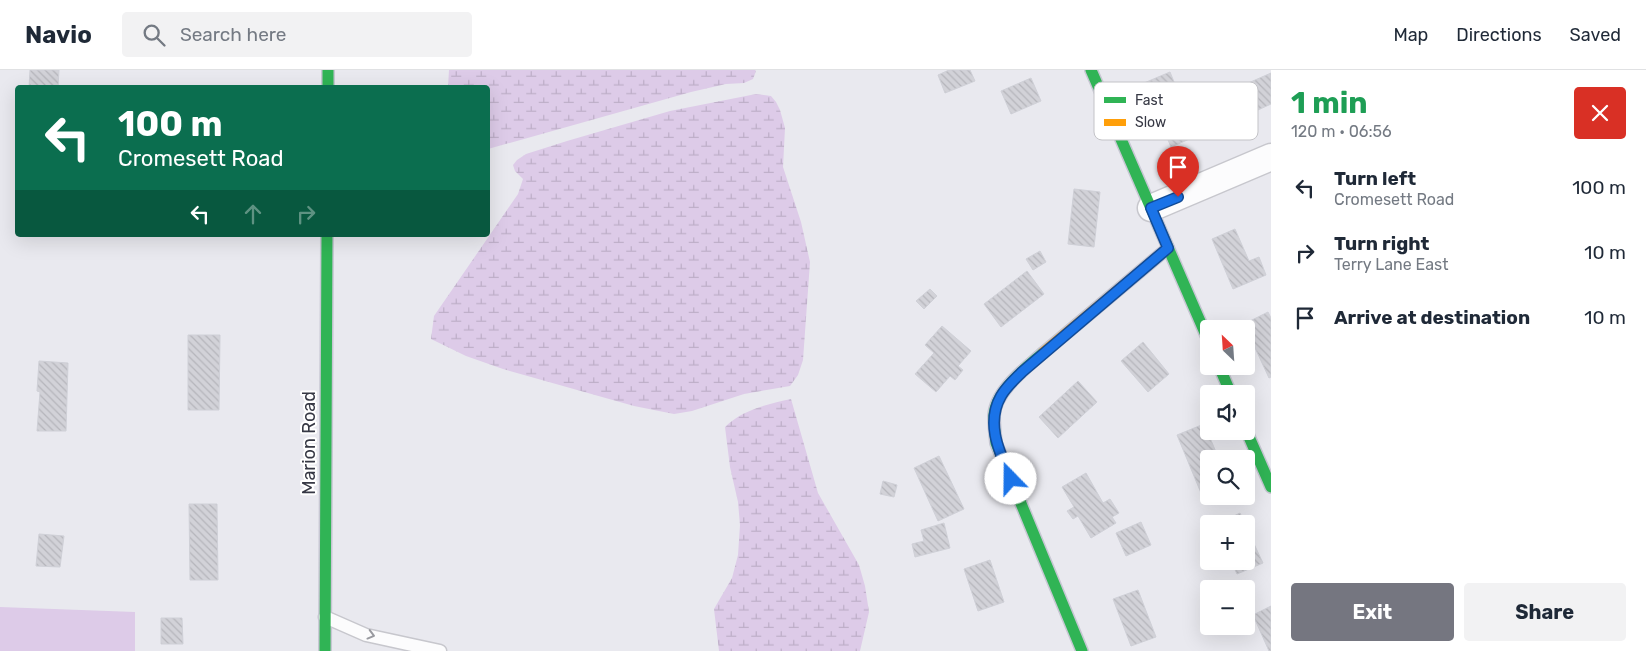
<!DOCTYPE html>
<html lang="en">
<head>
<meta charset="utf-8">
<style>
  body { margin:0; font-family:Rubik,sans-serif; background:#f2f2f3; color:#1f2937; height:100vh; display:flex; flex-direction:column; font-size:19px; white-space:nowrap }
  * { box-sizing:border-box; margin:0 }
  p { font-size:16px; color:#747a83 }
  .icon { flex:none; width:28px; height:28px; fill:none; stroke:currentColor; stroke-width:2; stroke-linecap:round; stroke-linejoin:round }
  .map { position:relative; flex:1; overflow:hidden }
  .panel { display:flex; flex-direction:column; background:#fff; width:375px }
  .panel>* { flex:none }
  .banner { position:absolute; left:15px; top:15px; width:475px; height:152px; border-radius:5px; box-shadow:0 5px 20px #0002; background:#0b6e4f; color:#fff; overflow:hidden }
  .needle { width:32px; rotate:335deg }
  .fabs { position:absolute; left:1200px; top:250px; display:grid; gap:10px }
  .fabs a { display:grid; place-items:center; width:55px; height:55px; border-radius:5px; background:#fff; box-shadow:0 5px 20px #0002; font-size:25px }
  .pin { position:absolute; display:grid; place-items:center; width:42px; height:42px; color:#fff; margin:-51px -21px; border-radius:50% 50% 50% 0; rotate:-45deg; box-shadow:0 0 5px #0007 }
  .pin .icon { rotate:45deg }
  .me { position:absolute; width:55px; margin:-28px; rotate:338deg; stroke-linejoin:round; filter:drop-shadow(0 0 4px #0008) }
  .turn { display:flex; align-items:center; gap:18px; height:105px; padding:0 20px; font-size:22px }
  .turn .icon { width:65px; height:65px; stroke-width:2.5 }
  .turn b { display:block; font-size:35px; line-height:42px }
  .lanes { display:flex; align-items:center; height:48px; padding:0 20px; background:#0003; justify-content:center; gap:25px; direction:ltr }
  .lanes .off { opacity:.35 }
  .round { display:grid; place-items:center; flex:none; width:52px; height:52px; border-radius:5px; background:#f2f2f3 }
  .head { display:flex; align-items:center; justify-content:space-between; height:85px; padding:0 20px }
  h1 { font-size:30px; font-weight:700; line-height:38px; color:#1e9e55 }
  .cta { display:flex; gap:10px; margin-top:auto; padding:10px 20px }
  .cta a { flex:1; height:58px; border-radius:5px; background:#757680; color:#fff; font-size:20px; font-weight:700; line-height:58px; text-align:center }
  .cta a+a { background:#f2f2f3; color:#1f2937 }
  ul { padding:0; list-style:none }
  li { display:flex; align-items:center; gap:15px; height:65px; padding:0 20px }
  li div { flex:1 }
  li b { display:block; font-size:19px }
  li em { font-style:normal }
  header { display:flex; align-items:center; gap:30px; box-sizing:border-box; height:70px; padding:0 25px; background:#fff; border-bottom:1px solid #e0e1e3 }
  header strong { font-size:24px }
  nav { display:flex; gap:28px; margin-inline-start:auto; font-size:18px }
  .search { width:350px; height:45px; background:#f2f2f3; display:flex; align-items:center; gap:12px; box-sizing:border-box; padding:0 18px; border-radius:5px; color:#747a83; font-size:19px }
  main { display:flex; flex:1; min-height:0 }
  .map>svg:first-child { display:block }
</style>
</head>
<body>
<header>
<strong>Navio</strong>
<div class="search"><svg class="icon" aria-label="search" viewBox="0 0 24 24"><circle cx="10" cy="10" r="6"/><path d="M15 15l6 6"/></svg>Search here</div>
<nav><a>Map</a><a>Directions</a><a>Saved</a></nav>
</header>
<main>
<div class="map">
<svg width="1271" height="581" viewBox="0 0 1271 581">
  <defs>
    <pattern id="wetland-marsh" width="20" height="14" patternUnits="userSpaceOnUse" patternTransform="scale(1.25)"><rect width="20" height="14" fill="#ddcbe8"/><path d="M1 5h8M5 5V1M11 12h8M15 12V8" fill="none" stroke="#beafc8"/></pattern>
    <pattern id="building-back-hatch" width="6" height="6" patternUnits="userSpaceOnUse" patternTransform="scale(1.25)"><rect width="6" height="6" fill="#d2d2d8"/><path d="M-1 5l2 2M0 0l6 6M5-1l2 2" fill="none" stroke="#b5b5bb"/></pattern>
  </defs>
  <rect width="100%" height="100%" fill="#e9e9ef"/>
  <!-- wetland -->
  <path fill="url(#wetland-marsh)" d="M449,0H755L756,1L753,9L744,13L726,14L691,22L488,79V18L448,17Z
    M756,24L771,26L776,32L780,40L785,58L783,97L801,152L810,192L803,290L798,305L790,316L744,324L692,341L674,344L634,336L503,299L466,286L431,269L434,246L518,124L523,109L515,101L513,95L517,90L526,84L567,71L670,41Z
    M791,329L818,423L859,495L865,516L869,542L860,581H719L714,539L732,508L738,485L740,455L738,432L730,397L725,357C742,340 768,334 791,329Z"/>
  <!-- park -->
  <path fill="#ddcbe8" d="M0,537L135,542V581H0Z"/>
  <!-- building -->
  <path fill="url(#building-back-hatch)" stroke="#cfd0d7" d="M30,0H59L58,18H29Z
    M949,0H970L975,11L945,23L938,5Z
    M1170,2L1189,49L1201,44L1208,61L1171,77L1144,13Z
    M1271,3V34L1258,40L1246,14Z
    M1031,8L1041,31L1011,44L1001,21Z
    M1074,119L1100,122L1094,177L1068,174Z
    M1235,159L1249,191L1259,187L1266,205L1233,219L1212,169Z
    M1040,181L1046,192L1033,200L1026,189Z
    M1027,201L1044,224L1001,257L984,234Z
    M930,219L937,226L924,239L916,231Z
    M1268,242L1271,248V307L1269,308L1244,254Z
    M942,256L971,281L958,296L963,300L955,310L950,306L936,322L915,304L934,283L925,275Z
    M188,265H220L219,340H188Z
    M1143,272L1169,304L1148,322L1121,291Z
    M39,291L68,293L66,361H37L40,322L37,321Z
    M1078,311L1097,332L1058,368L1039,347Z
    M1204,354L1219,389H1209V420L1201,423L1177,365Z
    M939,386L964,439L938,451L914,398Z
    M1086,403L1103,433L1110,429L1119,443L1112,447L1116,453L1091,468L1078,446L1073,449L1067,441L1074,437L1062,417Z
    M883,411L897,415L894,427L880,424Z
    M189,434H217L218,510H190Z
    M1240,443L1245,454H1217Z
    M1141,452L1151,475L1126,486L1116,463Z
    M944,453L950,478L915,487L912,474L924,471L921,460Z
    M1246,457L1263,493L1237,504L1231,491H1246Z
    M39,464L64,466L60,497L36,496Z
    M990,490L1004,532L978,541L964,499Z
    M1138,520L1156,567L1131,576L1113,529Z
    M1271,536V581H1269L1253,545Z
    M161,548H182L183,574H161Z"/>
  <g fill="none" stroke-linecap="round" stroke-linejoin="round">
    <defs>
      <path id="lane" d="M325,547L366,565L440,581"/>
      <path id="street" d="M1151,138L1271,87"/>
      <path id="fast" d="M328,0V18
        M1091,0L1209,272
        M1043,283C1026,298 995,321 994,346C994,355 995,364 996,373L1082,581
        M1219,296L1231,324
        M1246,360L1271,417
        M325,581L327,165"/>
      <path id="slow" d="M1043,283L1168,178"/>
    </defs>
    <!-- lane casing -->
    <use href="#lane" stroke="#c7c7cd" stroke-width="15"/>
    <!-- street casing -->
    <use href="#street" stroke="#c7c7cd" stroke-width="29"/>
    <!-- fast casing -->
    <use href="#fast" stroke="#c7c7d3" stroke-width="14"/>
    <!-- slow casing -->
    <use href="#slow" stroke="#c7c7d3" stroke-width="14"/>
    <!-- lane -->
    <use href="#lane" stroke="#fcfcfd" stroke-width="12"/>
    <!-- street -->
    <use href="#street" stroke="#fcfcfd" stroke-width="26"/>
    <!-- fast -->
    <use href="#fast" stroke="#30b455" stroke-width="11"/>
    <!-- slow -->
    <use href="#slow" stroke="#ff9f0a" stroke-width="11"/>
  </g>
  <!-- one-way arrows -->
  <defs><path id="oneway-chevron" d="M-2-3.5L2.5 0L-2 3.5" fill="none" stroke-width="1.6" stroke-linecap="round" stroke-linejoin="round" transform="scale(1.25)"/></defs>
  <use stroke="#999aa0" href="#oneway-chevron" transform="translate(371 565) rotate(15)"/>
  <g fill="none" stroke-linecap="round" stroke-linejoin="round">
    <defs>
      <path id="route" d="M1011,409C1000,383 985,354 1001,326C1006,317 1015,309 1022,302L1168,178L1151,138L1178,127"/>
    </defs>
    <!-- route casing -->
    <use href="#route" stroke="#114b97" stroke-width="12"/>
    <!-- route -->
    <use href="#route" stroke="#1a73e8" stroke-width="9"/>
  </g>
  <g text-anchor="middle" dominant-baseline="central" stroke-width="4" stroke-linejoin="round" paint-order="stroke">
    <!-- street labels -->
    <g font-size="18" fill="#363844" stroke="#fff">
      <text transform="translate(309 373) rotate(-90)">Marion Road</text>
    </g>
  </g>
  <!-- legend -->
  <rect x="1094" y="12" width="164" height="58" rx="8" fill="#fff" stroke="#c3c3c7" stroke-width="1"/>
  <rect x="1104" y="27" width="22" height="6" fill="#30b455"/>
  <rect x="1104" y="49" width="22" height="7" fill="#ff9f0a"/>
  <g font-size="14" fill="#363844">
    <text x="1135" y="35">Fast</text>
    <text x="1135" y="57">Slow</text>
  </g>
</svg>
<div class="fabs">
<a><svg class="needle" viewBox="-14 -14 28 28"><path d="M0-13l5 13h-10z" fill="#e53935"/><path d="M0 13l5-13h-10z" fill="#747a83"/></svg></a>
<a><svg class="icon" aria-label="sound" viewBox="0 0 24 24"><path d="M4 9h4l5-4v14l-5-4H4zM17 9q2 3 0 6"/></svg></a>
<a><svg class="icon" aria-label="search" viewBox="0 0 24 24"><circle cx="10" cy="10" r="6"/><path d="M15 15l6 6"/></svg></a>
<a>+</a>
<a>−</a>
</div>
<div class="pin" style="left:1178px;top:127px;background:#d93025"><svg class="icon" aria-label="arrive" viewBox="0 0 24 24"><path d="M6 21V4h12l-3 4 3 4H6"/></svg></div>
<svg class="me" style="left:1011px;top:409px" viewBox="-20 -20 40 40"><circle r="19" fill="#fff"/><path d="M0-13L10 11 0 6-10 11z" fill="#1a73e8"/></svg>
<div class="banner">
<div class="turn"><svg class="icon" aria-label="left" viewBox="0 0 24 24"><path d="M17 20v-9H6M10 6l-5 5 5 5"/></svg><div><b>100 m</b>Cromesett Road</div></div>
<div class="lanes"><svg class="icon" aria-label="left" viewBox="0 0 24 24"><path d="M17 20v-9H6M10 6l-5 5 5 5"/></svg><svg class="icon off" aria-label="ahead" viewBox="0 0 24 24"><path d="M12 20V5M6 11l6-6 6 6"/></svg><svg class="icon off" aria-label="right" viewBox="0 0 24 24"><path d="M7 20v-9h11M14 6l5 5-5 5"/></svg></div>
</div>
</div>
<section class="panel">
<div class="head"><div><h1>1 min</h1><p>120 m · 06:56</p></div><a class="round" style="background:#d93025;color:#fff"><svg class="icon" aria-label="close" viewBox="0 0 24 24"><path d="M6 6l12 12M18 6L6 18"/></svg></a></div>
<ul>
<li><svg class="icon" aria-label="left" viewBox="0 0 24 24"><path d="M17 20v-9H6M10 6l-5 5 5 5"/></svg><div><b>Turn left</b><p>Cromesett Road</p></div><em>100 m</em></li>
<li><svg class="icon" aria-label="right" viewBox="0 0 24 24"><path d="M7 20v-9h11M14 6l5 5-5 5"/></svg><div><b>Turn right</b><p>Terry Lane East</p></div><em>10 m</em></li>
<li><svg class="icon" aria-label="arrive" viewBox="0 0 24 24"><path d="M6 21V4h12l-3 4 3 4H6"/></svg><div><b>Arrive at destination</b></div><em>10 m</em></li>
</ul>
<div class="cta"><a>Exit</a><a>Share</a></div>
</section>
</main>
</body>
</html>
